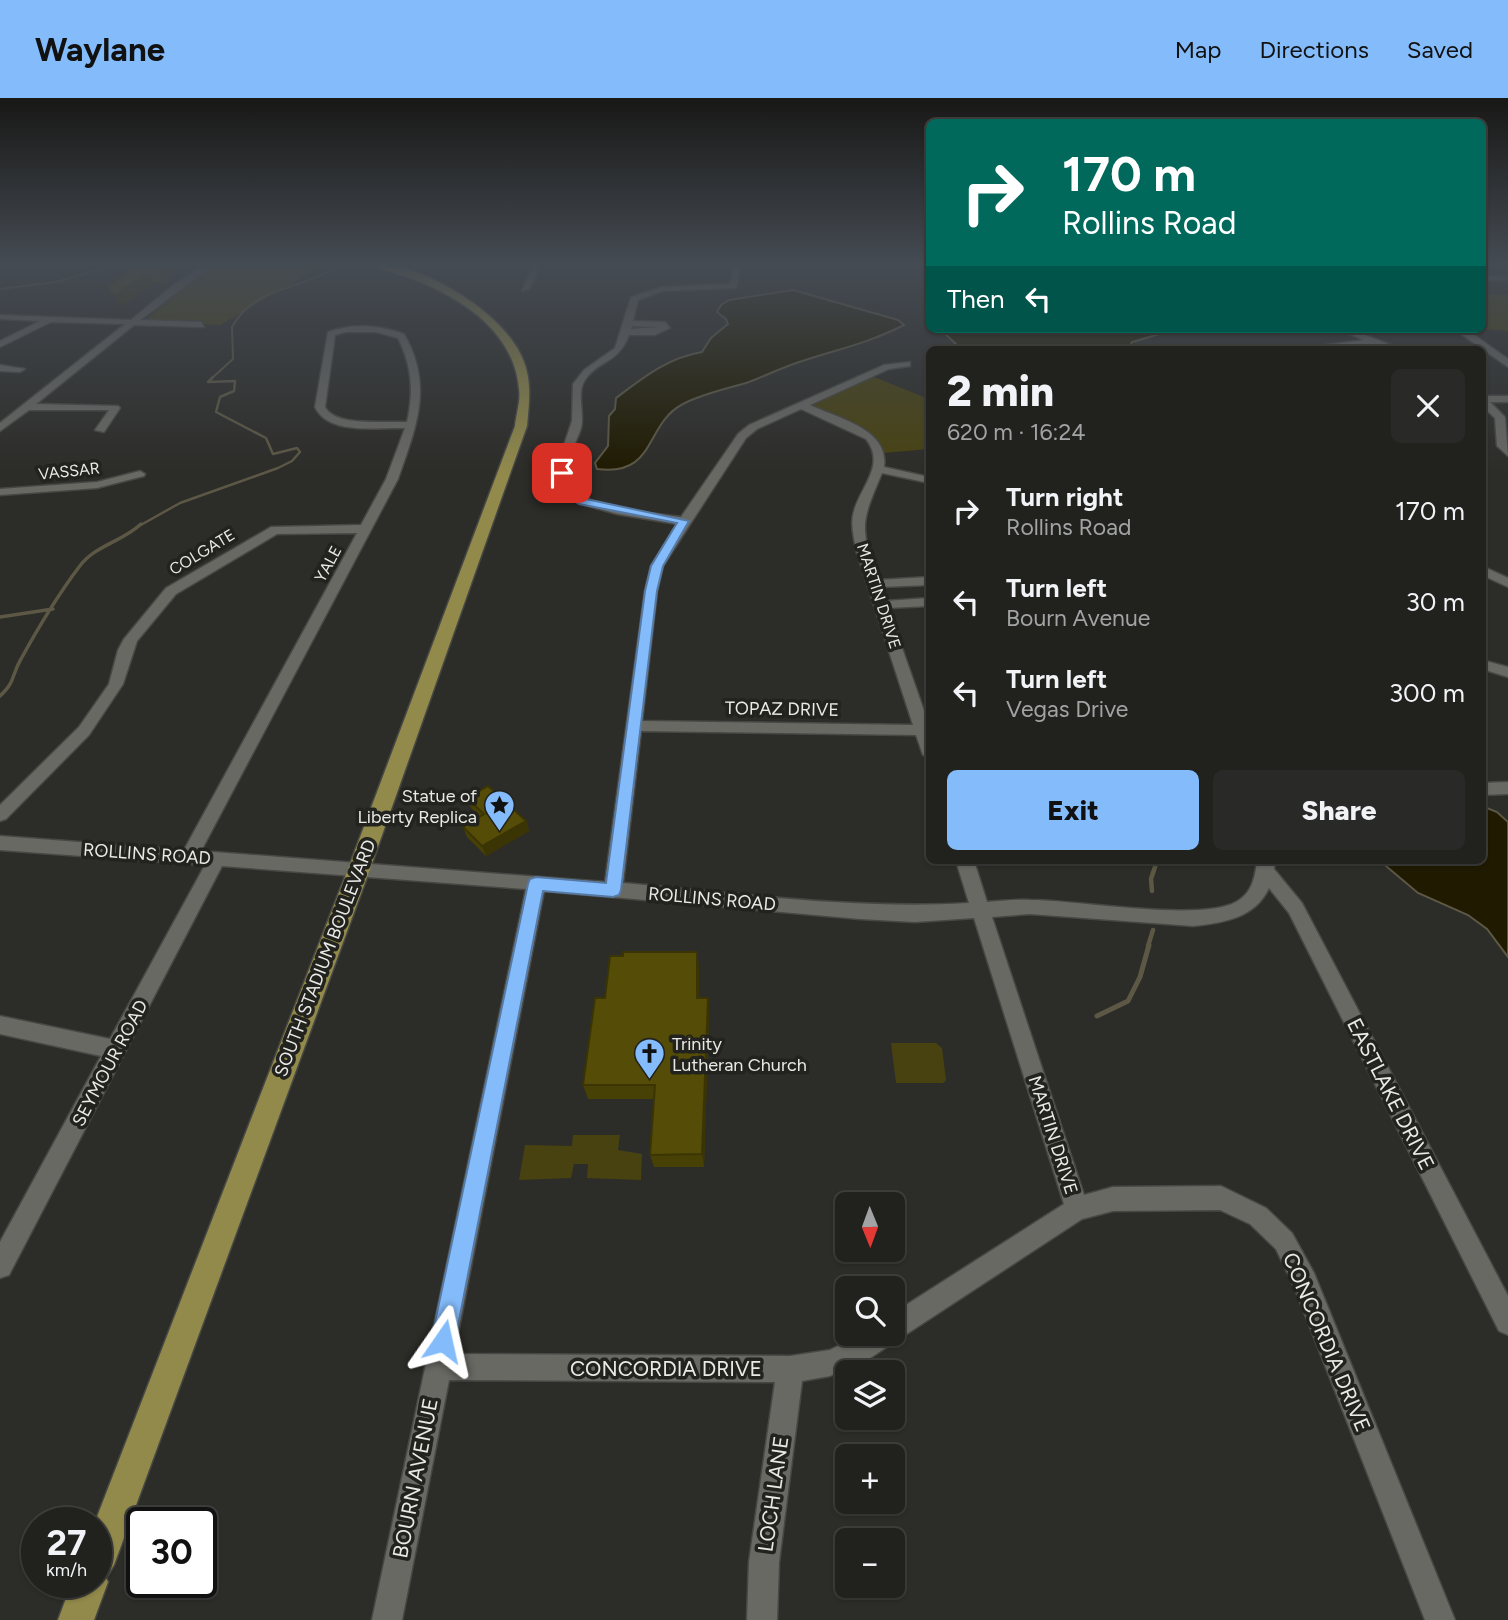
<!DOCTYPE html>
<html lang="en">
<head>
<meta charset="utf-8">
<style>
  body { margin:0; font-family:Figtree,sans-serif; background:#292927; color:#f1f3f6; height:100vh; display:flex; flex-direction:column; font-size:26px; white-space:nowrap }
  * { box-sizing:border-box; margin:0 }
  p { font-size:23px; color:#a2a3a4 }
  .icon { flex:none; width:38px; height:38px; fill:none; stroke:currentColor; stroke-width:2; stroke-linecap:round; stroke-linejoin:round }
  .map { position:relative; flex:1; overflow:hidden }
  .sheet { position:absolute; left:926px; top:248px; width:560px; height:518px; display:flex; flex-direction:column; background:#21211e; border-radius:10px; box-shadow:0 2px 5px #0004,0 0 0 2px #3e3e3c }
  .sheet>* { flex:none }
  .banner { position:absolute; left:926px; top:21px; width:560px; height:214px; border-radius:10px; box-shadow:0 2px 5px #0004,0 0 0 2px #3e3e3c; background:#00695c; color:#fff; overflow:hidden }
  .needle { width:46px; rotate:179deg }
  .controls { position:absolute; left:835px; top:1094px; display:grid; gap:14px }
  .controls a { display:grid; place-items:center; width:70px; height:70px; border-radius:10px; background:#21211e; box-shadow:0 2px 5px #0004,0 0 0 2px #3e3e3c; font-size:35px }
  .speed { position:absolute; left:21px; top:1409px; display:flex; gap:14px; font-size:35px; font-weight:700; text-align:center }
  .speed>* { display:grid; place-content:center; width:91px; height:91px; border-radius:50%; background:#21211e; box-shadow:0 2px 5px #0004,0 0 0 2px #3e3e3c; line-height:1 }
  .speed small { font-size:18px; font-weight:400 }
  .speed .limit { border:4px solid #111; border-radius:10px; background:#fff; color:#111 }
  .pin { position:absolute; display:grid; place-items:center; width:60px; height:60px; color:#fff; margin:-30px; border-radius:14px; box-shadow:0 4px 10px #0006 }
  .me { position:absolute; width:77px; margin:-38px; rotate:11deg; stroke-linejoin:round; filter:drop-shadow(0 0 5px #0008) }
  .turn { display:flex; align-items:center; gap:24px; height:147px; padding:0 21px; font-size:32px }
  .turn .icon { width:91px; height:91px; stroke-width:2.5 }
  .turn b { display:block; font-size:49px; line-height:60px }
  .then { display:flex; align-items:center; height:66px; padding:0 21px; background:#0003; gap:14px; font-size:26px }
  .round { display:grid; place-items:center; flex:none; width:74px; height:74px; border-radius:10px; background:#292927 }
  .summary { display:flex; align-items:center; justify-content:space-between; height:119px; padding:0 21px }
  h1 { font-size:42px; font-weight:800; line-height:52px }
  .action { display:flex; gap:14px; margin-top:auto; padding:14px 21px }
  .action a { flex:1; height:80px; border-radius:10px; background:#84bcfb; color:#111; font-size:28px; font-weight:800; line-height:80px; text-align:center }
  .action a+a { background:#292927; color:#f1f3f6 }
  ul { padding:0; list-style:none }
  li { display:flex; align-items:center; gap:21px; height:91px; padding:0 21px }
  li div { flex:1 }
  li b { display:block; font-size:26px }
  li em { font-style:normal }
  header { display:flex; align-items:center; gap:42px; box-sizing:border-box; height:98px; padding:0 35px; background:#84bcfb; color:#111 }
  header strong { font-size:33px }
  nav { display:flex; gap:38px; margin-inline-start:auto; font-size:24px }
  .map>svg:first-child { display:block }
</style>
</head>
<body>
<header>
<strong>Waylane</strong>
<nav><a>Map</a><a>Directions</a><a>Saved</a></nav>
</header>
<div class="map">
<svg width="1508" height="1522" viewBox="0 0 1508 1522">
  <rect width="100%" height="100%" fill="#2c2c28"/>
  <!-- green -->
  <path fill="#484210" d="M219,164H317L325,166L220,227L144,223L200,176Z
    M1482,196L1508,197V233L1482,231Z
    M869,277L929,301V351L883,355L879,346L802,307Z
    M891,945H936L942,950L946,982L943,985H896Z
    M573,1037H620L618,1052L642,1056L641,1082L587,1080L588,1066H574L571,1080L519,1082L525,1047L572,1048Z"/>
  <!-- water -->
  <path fill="#1f1a00" stroke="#5c5845" stroke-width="2" d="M793,192L898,222L904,227C865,247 829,253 788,268C775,273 762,279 749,284C727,291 704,295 683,306C644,326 657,379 597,371L595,365L608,348L609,318L615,311L616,300C644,279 667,260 702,254L711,240L728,226L726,221L717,214L721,207L729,202Z
    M940,231H1159L1163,235L1132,244L1130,248L1138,252H968L957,247Z
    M1482,708L1497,714L1508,724V859L1487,831L1468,817L1418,795L1380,763H1482Z"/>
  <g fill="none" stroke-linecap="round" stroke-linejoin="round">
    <!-- stream-far4 -->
    <path stroke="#5c5845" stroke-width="2" d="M0,191L56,184L126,164
      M211,281L233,261L232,229C257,184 305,194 336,167"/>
    <!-- stream-far3 -->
    <path stroke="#5c5845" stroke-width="2.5" d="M139,428L180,405L278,370L292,363L300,354L297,350L273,356L266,340L216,314L220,299L234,293L235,283L208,284L213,279"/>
    <!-- stream-far2 -->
    <path stroke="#5c5845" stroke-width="3.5" d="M0,519L53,511
      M0,598C16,583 11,578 21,561C38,530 58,497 79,469C95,447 122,444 141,426"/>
    <!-- stream-far1 -->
    <path stroke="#5c5845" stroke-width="4.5" d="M1152,793L1151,781L1157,763
      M1148,848L1153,832"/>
    <!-- stream -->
    <path stroke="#5c5845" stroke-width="5" d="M1097,918L1128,903L1140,879L1149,847"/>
    <defs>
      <path id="street" d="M209,164H218L140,222L201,224L204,229L134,227L36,306L118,308L120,310L104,334L95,332L109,312H29L0,333V325L125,226L51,224L0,249V243L40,223L0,221V217L131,222L175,186Z
        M534,164H542L529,191L522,193Z
        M734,164H742L736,190L663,193L638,202L633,223L665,224L670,230L655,237H629C618,266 598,262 585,282C576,295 585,315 581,330C576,346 564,364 568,382C573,410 658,416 681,419L738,336L749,327L884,267L910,264V268L889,271L810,307C837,320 890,331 884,369L929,379V385L882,375C860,427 860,428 878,482L929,479V487L881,489L885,503L929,500V508L888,510L929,627V658L923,657L916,637L641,633L623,785C738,795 854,812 969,805L956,763H974L987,804C1002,803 1016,801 1031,802C1077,802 1199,824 1236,804C1252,795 1255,780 1257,763H1275L1274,771L1302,805L1508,1198V1237L1499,1233L1289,815L1269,790C1255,820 1223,825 1193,828L1030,816L992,819L1084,1097L1113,1089L1221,1088L1266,1110L1292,1135L1314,1175L1455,1522H1425L1295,1191L1276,1151L1250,1126L1220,1112L1113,1113L1082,1121L870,1260L830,1278L802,1283L779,1464L777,1522H747L749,1464L775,1284L449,1282L402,1522H372L526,791L222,768L9,1177L0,1180V1144L101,958L0,936V918L110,941L205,767L0,752V738L184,752L357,435L277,436L176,496L137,543L123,586L89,637L6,721L0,723V707L79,629L109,586L118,552L124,541L166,490L271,429L361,427L386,381L405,330C378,329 329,338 315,309L328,234C352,225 380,227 404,236C434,288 416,329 398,381L201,753L605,784L645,493L651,468L677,426L617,416L578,405L566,397L556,380L558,365L572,323L573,286L584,272L615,250L631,199L662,189L730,186ZM632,228L660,229L631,231ZM346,234H376L398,240C412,268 414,293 407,324C386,323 335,329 325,309L335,237ZM801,311L866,341C886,367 861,388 854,413C850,426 854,439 856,452L913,627L642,623L657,493L663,468L746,340L757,331ZM544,793L860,821L915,824L974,820L1064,1106L892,1216V1236H862L830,1252L790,1258L454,1256Z
        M1482,178H1508V182H1482Z
        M1338,231H1350L1403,252H1391L1375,246L1289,252L1364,242Z
        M0,267L25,271L20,274L0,273Z
        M1482,298H1508V304H1490L1505,319L1508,358L1497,348L1495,320L1482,308Z
        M140,373L145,376L144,378L97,390L0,397V391L97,384Z
        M1482,468L1508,480V489L1482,477Z
        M1482,562L1508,569V579L1482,571Z
        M1508,684V696L1482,697V685Z"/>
      <path id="secondary" d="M1454,231H1466L1508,261V269Z"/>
      <path id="primary" d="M368,164C420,164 506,214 524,264C532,286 529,305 527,328L370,771L114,1467L106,1480L108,1484L94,1522H58L72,1484H96L95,1424L348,771L515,328C516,316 521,303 519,291C514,235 466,203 418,183C402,177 382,173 368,164Z"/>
    </defs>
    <!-- street casing -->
    <use href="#street" stroke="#474744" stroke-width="3"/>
    <!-- secondary casing -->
    <use href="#secondary" stroke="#474744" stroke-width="3"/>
    <!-- primary casing -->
    <use href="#primary" stroke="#474744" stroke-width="3"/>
    <!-- street -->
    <use href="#street" fill="#696964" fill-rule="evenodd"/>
    <!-- secondary -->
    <use href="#secondary" fill="#696964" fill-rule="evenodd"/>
    <!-- primary -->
    <use href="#primary" fill="#928a4b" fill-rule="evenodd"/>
  </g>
  <!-- wall -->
  <path fill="#484106" d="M142,164L182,172L165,185H154L120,209L108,189Z
    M467,700L526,723L529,733L486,758L467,739L463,729L480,719L471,710Z
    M697,854L699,870V900L709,916L704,1069H654L650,1057L654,1001H588L583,987L605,900Z"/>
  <!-- shaded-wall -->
  <path fill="#3b3505" d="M173,164H179L182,172L165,185L160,174Z
    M149,174L154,185L120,209L114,198Z
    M526,723L529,733L486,758L482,748Z
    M697,854L699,870V916L697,900Z
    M708,900L709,916L704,1069L702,1056Z"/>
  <!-- building -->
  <path fill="#544c07" stroke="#3b3505" stroke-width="2" d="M142,164H173L160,174H149L114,198L108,189Z
    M488,688L526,723L482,748L463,729L484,716L467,700Z
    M623,854H697V900H708L702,1056L650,1057L655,987H583L595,900H605L610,858H623Z"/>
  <!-- sky -->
  <linearGradient id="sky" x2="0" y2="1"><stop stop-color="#181816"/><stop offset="0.44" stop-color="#454b53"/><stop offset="1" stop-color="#454b53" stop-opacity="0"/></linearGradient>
  <rect width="1508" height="377" fill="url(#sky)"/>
  <!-- route -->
  <path fill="#84bcfb" stroke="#567aa3" stroke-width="2" d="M559,373H566C571,388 571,393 586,401L689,423L663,468L657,493L621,792L619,797L613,799L543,793L455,1243L451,1251L443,1254L435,1251L431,1243L528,786L530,781L536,779L606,785L645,493L651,468L677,425L579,406C566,398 555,390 559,373Z"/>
  <!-- icons -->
  <defs>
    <symbol id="sight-pin" viewBox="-11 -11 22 30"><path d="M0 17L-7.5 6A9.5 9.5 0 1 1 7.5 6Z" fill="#84bcfb" stroke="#22221e"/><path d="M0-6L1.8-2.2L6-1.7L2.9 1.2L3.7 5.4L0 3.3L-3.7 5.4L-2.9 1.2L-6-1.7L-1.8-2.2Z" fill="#111"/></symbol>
    <symbol id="church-pin" viewBox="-11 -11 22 30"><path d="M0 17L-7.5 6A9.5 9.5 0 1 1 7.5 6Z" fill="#84bcfb" stroke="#22221e"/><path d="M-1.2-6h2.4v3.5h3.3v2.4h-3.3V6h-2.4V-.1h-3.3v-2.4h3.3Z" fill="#111"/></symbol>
  </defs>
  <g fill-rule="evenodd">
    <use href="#sight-pin" x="482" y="690" width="35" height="47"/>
    <use href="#church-pin" x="632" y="938" width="35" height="47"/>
  </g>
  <g text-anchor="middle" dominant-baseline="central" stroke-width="7" stroke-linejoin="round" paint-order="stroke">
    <!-- far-street labels -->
    <g font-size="16" fill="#e9e9e6" stroke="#22221e">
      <text transform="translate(69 373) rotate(-6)">VASSAR</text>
      <text transform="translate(202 454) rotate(-31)">COLGATE</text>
      <text transform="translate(328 466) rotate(-62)">YALE</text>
      <text transform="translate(879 498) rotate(72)">MARTIN DRIVE</text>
    </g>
    <!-- street labels -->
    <g font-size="18" fill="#e9e9e6" stroke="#22221e">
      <text transform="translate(782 611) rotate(1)">TOPAZ DRIVE</text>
      <text transform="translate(147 756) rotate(4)">ROLLINS ROAD</text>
      <text transform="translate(712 801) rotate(5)">ROLLINS ROAD</text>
      <text transform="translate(325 860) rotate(-69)">SOUTH STADIUM BOULEVARD</text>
      <text transform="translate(110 965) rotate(-62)">SEYMOUR ROAD</text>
      <text transform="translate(1053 1037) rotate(72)">MARTIN DRIVE</text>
    </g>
    <!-- poi labels -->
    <g font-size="18" fill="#e9e9e6" stroke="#22221e" text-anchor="end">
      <text x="477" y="698">Statue of<tspan x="477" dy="21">Liberty Replica</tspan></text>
      <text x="672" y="946" text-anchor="start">Trinity<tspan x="672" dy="21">Lutheran Church</tspan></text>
    </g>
    <!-- near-street labels -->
    <g font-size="21" fill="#e9e9e6" stroke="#22221e">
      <text transform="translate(1391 996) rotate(63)">EASTLAKE DRIVE</text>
      <text transform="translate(1327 1244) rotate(67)">CONCORDIA DRIVE</text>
      <text x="666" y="1270">CONCORDIA DRIVE</text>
      <text transform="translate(415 1380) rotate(-79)">BOURN AVENUE</text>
      <text transform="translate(773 1396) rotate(-82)">LOCH LANE</text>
    </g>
  </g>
</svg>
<div class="controls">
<a><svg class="needle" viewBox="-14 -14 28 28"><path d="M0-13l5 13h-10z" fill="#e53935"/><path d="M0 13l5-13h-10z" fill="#a2a3a4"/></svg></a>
<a><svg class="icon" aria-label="search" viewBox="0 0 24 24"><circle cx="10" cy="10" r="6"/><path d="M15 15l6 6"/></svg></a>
<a><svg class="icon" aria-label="layers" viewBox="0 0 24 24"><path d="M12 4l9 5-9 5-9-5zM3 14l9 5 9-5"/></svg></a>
<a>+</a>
<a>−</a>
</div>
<div class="speed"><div>27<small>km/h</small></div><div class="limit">30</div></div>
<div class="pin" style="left:562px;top:375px;background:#d93025"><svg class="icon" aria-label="arrive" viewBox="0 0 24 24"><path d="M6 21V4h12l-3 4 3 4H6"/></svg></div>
<svg class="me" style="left:443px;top:1243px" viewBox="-20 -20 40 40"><path d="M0-17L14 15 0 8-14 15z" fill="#84bcfb" stroke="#fff" stroke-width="4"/></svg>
<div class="banner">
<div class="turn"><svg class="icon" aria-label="right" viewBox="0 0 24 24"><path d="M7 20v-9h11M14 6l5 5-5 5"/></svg><div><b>170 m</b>Rollins Road</div></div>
<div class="then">Then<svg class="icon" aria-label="left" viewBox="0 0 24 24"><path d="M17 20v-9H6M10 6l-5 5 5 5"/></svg></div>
</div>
<section class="sheet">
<div class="summary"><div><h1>2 min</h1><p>620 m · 16:24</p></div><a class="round"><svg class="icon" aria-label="close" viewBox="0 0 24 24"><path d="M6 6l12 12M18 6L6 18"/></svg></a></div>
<ul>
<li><svg class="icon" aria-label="right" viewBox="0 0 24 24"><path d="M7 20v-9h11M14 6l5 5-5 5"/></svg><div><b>Turn right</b><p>Rollins Road</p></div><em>170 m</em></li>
<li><svg class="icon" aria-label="left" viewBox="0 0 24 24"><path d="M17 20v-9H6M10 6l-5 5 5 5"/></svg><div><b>Turn left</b><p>Bourn Avenue</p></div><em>30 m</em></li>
<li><svg class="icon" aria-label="left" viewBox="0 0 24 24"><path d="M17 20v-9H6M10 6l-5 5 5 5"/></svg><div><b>Turn left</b><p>Vegas Drive</p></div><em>300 m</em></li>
</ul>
<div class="action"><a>Exit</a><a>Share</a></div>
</section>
</div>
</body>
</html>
